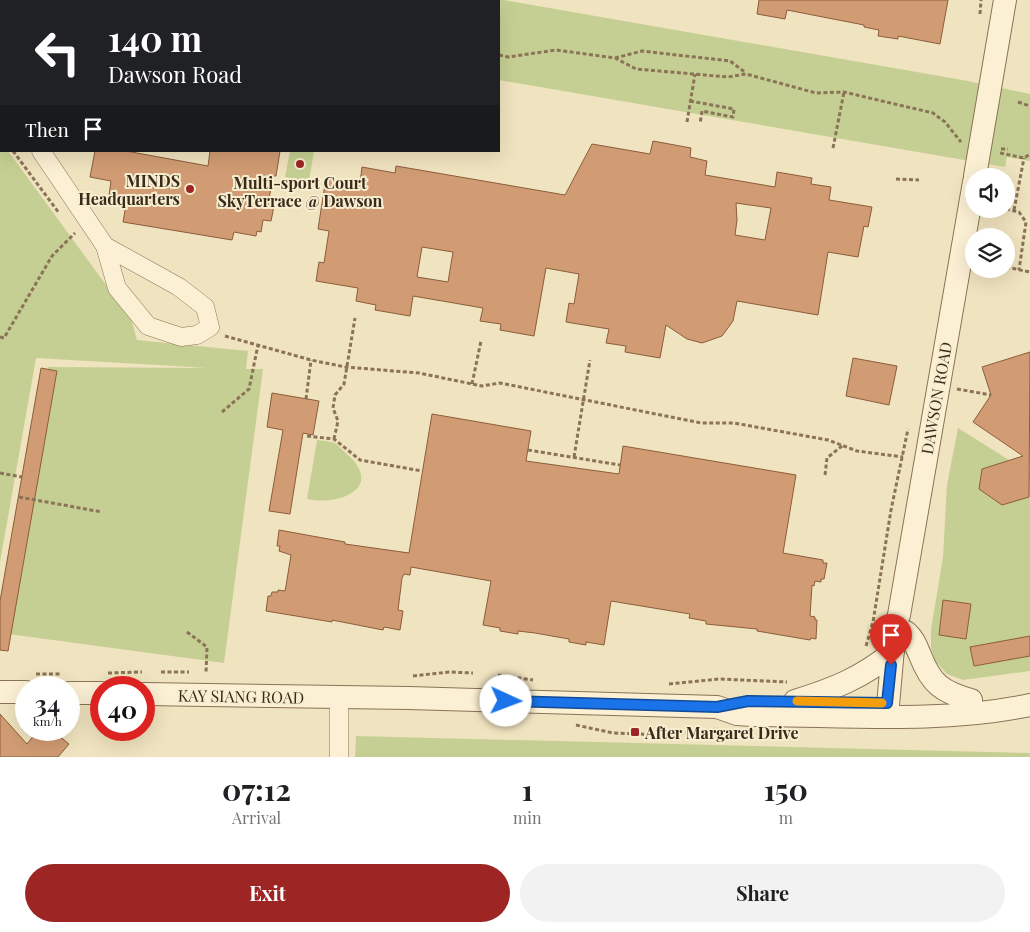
<!DOCTYPE html>
<html lang="en">
<head>
<meta charset="utf-8">
<style>
  body { margin:0; font-family:"Playfair Display",serif; background:#f2f2f2; color:#202124; height:100vh; display:flex; flex-direction:column; font-size:19px; white-space:nowrap }
  * { box-sizing:border-box; margin:0 }
  p { font-size:16px; color:#757577 }
  .icon { flex:none; width:28px; height:28px; fill:none; stroke:currentColor; stroke-width:2; stroke-linecap:round; stroke-linejoin:round }
  .map { position:relative; height:757px; overflow:hidden }
  .details { display:flex; flex-direction:column; background:#fff; flex:1 }
  .details>* { flex:none }
  .banner { position:absolute; left:0px; top:0px; width:500px; height:152px; box-shadow:0 5px 20px #0002; background:#202124; color:#fff; overflow:hidden }
  .tools { position:absolute; left:965px; top:168px; display:grid; gap:10px }
  .tools a { display:grid; place-items:center; width:50px; height:50px; border-radius:50%; background:#fff; box-shadow:0 5px 20px #0002; font-size:25px }
  .speed { position:absolute; left:15px; top:676px; display:flex; gap:10px; font-size:25px; font-weight:700; text-align:center }
  .speed>* { display:grid; place-content:center; width:65px; height:65px; border-radius:50%; background:#fff; box-shadow:0 5px 20px #0002; line-height:1 }
  .speed small { font-size:12px; font-weight:400 }
  .speed .limit { border:8px solid #d22; background:#fff; color:#111 }
  .pin { position:absolute; display:grid; place-items:center; width:42px; height:42px; color:#fff; margin:-51px -21px; border-radius:50% 50% 50% 0; rotate:-45deg; box-shadow:0 0 5px #0007 }
  .pin .icon { rotate:45deg }
  .me { position:absolute; width:55px; margin:-28px; rotate:92deg; stroke-linejoin:round; filter:drop-shadow(0 0 4px #0008) }
  .turn { display:flex; align-items:center; gap:18px; height:105px; padding:0 25px; font-size:22px }
  .turn .icon { width:65px; height:65px; stroke-width:2.5 }
  .turn b { display:block; font-size:35px; line-height:42px }
  .then { display:flex; align-items:center; height:48px; padding:0 25px; background:#0003; gap:10px; font-size:19px }
  .eta { display:flex; justify-content:space-evenly; align-items:center; height:85px; text-align:center }
  .eta b { font-size:30px; font-weight:700; line-height:35px }
  .button { display:flex; gap:10px; margin-top:auto; padding:10px 25px }
  .button a { flex:1; height:58px; border-radius:30px; background:#9d2523; color:#fff; font-size:20px; font-weight:700; line-height:58px; text-align:center }
  .button a+a { background:#f2f2f2; color:#202124 }
  .map>svg:first-child { display:block }
</style>
</head>
<body>
<div class="map">
<svg width="1030" height="757" viewBox="0 0 1030 757">
  <rect width="100%" height="100%" fill="#f0e3bf"/>
  <!-- green -->
  <path fill="#c6cf93" d="M146,0H504L968,81L1030,94V161L1007,157L1005,167L499,80V1Z
    M0,141L1,151H8L131,319L137,340L248,351L246,369H263L224,663L1,633L48,367L208,368L36,358L0,562Z
    M290,151H314L309,181L285,177Z
    M958,428L1030,473V671L963,680L947,674L935,661L931,648V629L943,557L947,485Z
    M317,440C322,441 328,441 332,442C338,444 343,451 348,455C384,488 339,506 307,499Z
    M356,736L1030,753V757H355Z"/>
  <!-- building -->
  <path fill="#d19c73" stroke="#8b5d3b" fill-rule="evenodd" d="M759,0H948L940,44L898,36V39L878,36L879,30L864,27V25L787,10L785,19L757,14Z
    M653,141L691,148L690,157L707,161L705,175L775,187L777,172L812,178L811,184L831,187L829,200L872,207L868,227L864,226L858,257L828,252L818,315L737,301L733,321L722,336L702,343L687,339L666,325L660,358L625,352L626,346L606,343L609,329L566,322L569,303L574,304L579,274L546,268L534,336L500,330L501,324L480,321L483,308L413,296L410,316L375,310L376,305L356,301L358,288L316,281L319,262L324,263L329,231L318,229L326,178L360,183L362,167L395,173L396,166L565,195L592,144L650,154ZM736,203L771,208L765,240L735,235L737,220ZM422,247L453,252L448,282L417,277Z
    M95,151H126L208,166L210,151H280L276,176H273L268,205L274,206L271,221L263,220L261,232L257,231L256,236L234,232L232,240L123,222L127,199L109,196L111,181L90,177Z
    M1030,352L1029,497L1002,505L979,489L982,469L1023,456L973,422L991,395L982,367Z
    M853,358L897,366L889,405L846,396Z
    M41,368L57,371L8,651L0,650V601Z
    M272,393L319,401L313,435L303,433L290,514L269,511L283,430L267,427Z
    M432,414L531,431L526,461L619,474L623,446L796,475L783,553L823,560V563H827L824,579H821V582L815,581L814,586L812,585L810,616L815,617V620H817L816,639L811,638L810,640L757,631V629L706,624V621L689,618L690,614L611,601L604,645L586,642V645L569,642V639L535,633L518,631V634L500,631V628L483,625L491,581L411,567L410,575L404,574L402,578L398,610L403,611L400,630L384,627L383,630L332,620V622L266,611L268,596H271L272,592H278V590L285,591L286,586L291,555L279,551L280,546H277L279,530L345,542V544L409,553Z
    M943,600L971,604L966,639L939,635Z
    M1030,636V656L974,666L970,647Z
    M0,714L27,744L38,730H52L69,744L58,757H0Z"/>
  <g fill="none" stroke-linecap="round" stroke-linejoin="round">
    <defs>
      <path id="minor" d="M0,92L1,94
        M41,151L105,246L117,288L148,326L181,337L197,335L210,327L205,307L179,287L105,246
        M339,697V757"/>
      <path id="tertiary" d="M975,176L1005,0
        M906,632C914,639 916,646 920,655C931,684 942,692 971,700
        M0,692H26
        M69,693H101
        M144,694L409,698L717,707L737,714L752,715C844,715 939,724 1030,705
        M795,701C833,689 862,678 893,652
        M887,717L895,625L899,615L974,182"/>
    </defs>
    <!-- minor casing -->
    <use href="#minor" stroke="#8a7356" stroke-width="19"/>
    <!-- tertiary casing -->
    <use href="#tertiary" stroke="#8a7356" stroke-width="24"/>
    <!-- path -->
    <path stroke="#8a7356" stroke-width="3" stroke-dasharray="4 2.5" stroke-linecap="butt" d="M310,0L312,1
      M389,1V0
      M980,14L981,0
      M499,55L508,57L556,50L615,58L636,69L728,77L746,74L816,93L844,92L933,113L945,122L961,142
      M615,58L642,51L730,61L746,73
      M0,67L1,68
      M690,101L734,109L733,117L702,111L700,124
      M1018,102L1030,106
      M687,122L695,74
      M0,134L1,136
      M833,148L844,92
      M1001,149H1008
      M13,151L59,213
      M1000,153L1024,158L1030,154
      M896,179L919,180
      M1006,209L1019,212L1026,222L1019,270
      M1014,210L1024,158
      M1006,267L1030,272
      M225,336L311,360L345,367L419,373L482,386L500,383L701,423H734L828,440L857,451L903,457
      M0,337L4,338L52,256L75,233
      M472,384L481,341
      M957,389L991,395
      M306,399L311,360
      M222,412L249,389L258,345
      M307,436L334,439L360,460L422,471
      M334,439L338,421L333,408L335,395L344,384L355,318
      M528,450L620,465
      M574,457L590,360
      M0,473L22,477
      M825,475L827,458L842,446
      M19,497L102,512
      M187,632L207,647L206,673
      M866,646L873,622L891,510L908,429
      M161,672H189
      M108,673L142,672
      M36,674H62
      M498,675L533,680
      M413,676L449,672L473,673
      M669,684L719,679L787,682
      M576,725L613,733L667,735L718,729"/>
    <!-- minor -->
    <use href="#minor" stroke="#fbf0d3" stroke-width="18"/>
    <!-- tertiary -->
    <use href="#tertiary" stroke="#fbf0d3" stroke-width="22"/>
  </g>
  <g fill="none" stroke-linecap="round" stroke-linejoin="round">
    <defs>
      <path id="route" d="M506,701L717,707L748,701L887,703L891,665"/>
    </defs>
    <!-- route casing -->
    <use href="#route" stroke="#114b97" stroke-width="12"/>
    <!-- route -->
    <use href="#route" stroke="#1a73e8" stroke-width="9"/>
    <!-- slow -->
    <path stroke="#f59e0b" stroke-width="9" d="M797,701L882,703"/>
  </g>
  <!-- markers -->
  <g fill="#9d2523" stroke="#f7edcf" stroke-width="2">
    <circle cx="300" cy="164" r="5"/>
    <circle cx="190" cy="189" r="5"/>
    <rect x="630" y="727" width="10" height="10" rx="2.5"/>
  </g>
  <g text-anchor="middle" dominant-baseline="central" stroke-width="4" stroke-linejoin="round" paint-order="stroke">
    <!-- poi labels -->
    <g font-size="16" font-weight="bold" fill="#392b1c" stroke="#f7edcf" text-anchor="end">
      <text x="180" y="180">MINDS<tspan x="180" dy="18">Headquarters</tspan></text>
      <text x="300" y="182" text-anchor="middle">Multi-sport Court<tspan x="300" dy="18">SkyTerrace @ Dawson</tspan></text>
      <text x="645" y="732" text-anchor="start">After Margaret Drive</text>
    </g>
    <!-- street labels -->
    <g font-size="16" fill="#392b1c" stroke="#f7edcf">
      <text transform="translate(936 398) rotate(-80)">DAWSON ROAD</text>
      <text transform="translate(241 696) rotate(1)">KAY SIANG ROAD</text>
    </g>
  </g>
</svg>
<div class="tools">
<a><svg class="icon" aria-label="sound" viewBox="0 0 24 24"><path d="M4 9h4l5-4v14l-5-4H4zM17 9q2 3 0 6"/></svg></a>
<a><svg class="icon" aria-label="layers" viewBox="0 0 24 24"><path d="M12 4l9 5-9 5-9-5zM3 14l9 5 9-5"/></svg></a>
</div>
<div class="speed"><div>34<small>km/h</small></div><div class="limit">40</div></div>
<div class="pin" style="left:891px;top:665px;background:#d93025"><svg class="icon" aria-label="arrive" viewBox="0 0 24 24"><path d="M6 21V4h12l-3 4 3 4H6"/></svg></div>
<svg class="me" style="left:506px;top:701px" viewBox="-20 -20 40 40"><circle r="19" fill="#fff"/><path d="M0-13L10 11 0 6-10 11z" fill="#1a73e8"/></svg>
<div class="banner">
<div class="turn"><svg class="icon" aria-label="left" viewBox="0 0 24 24"><path d="M17 20v-9H6M10 6l-5 5 5 5"/></svg><div><b>140 m</b>Dawson Road</div></div>
<div class="then">Then<svg class="icon" aria-label="arrive" viewBox="0 0 24 24"><path d="M6 21V4h12l-3 4 3 4H6"/></svg></div>
</div>
</div>
<section class="details">
<div class="eta">
<div><b>07:12</b><p>Arrival</p></div>
<div><b>1</b><p>min</p></div>
<div><b>150</b><p>m</p></div>
</div>
<div class="button"><a>Exit</a><a>Share</a></div>
</section>
</body>
</html>
